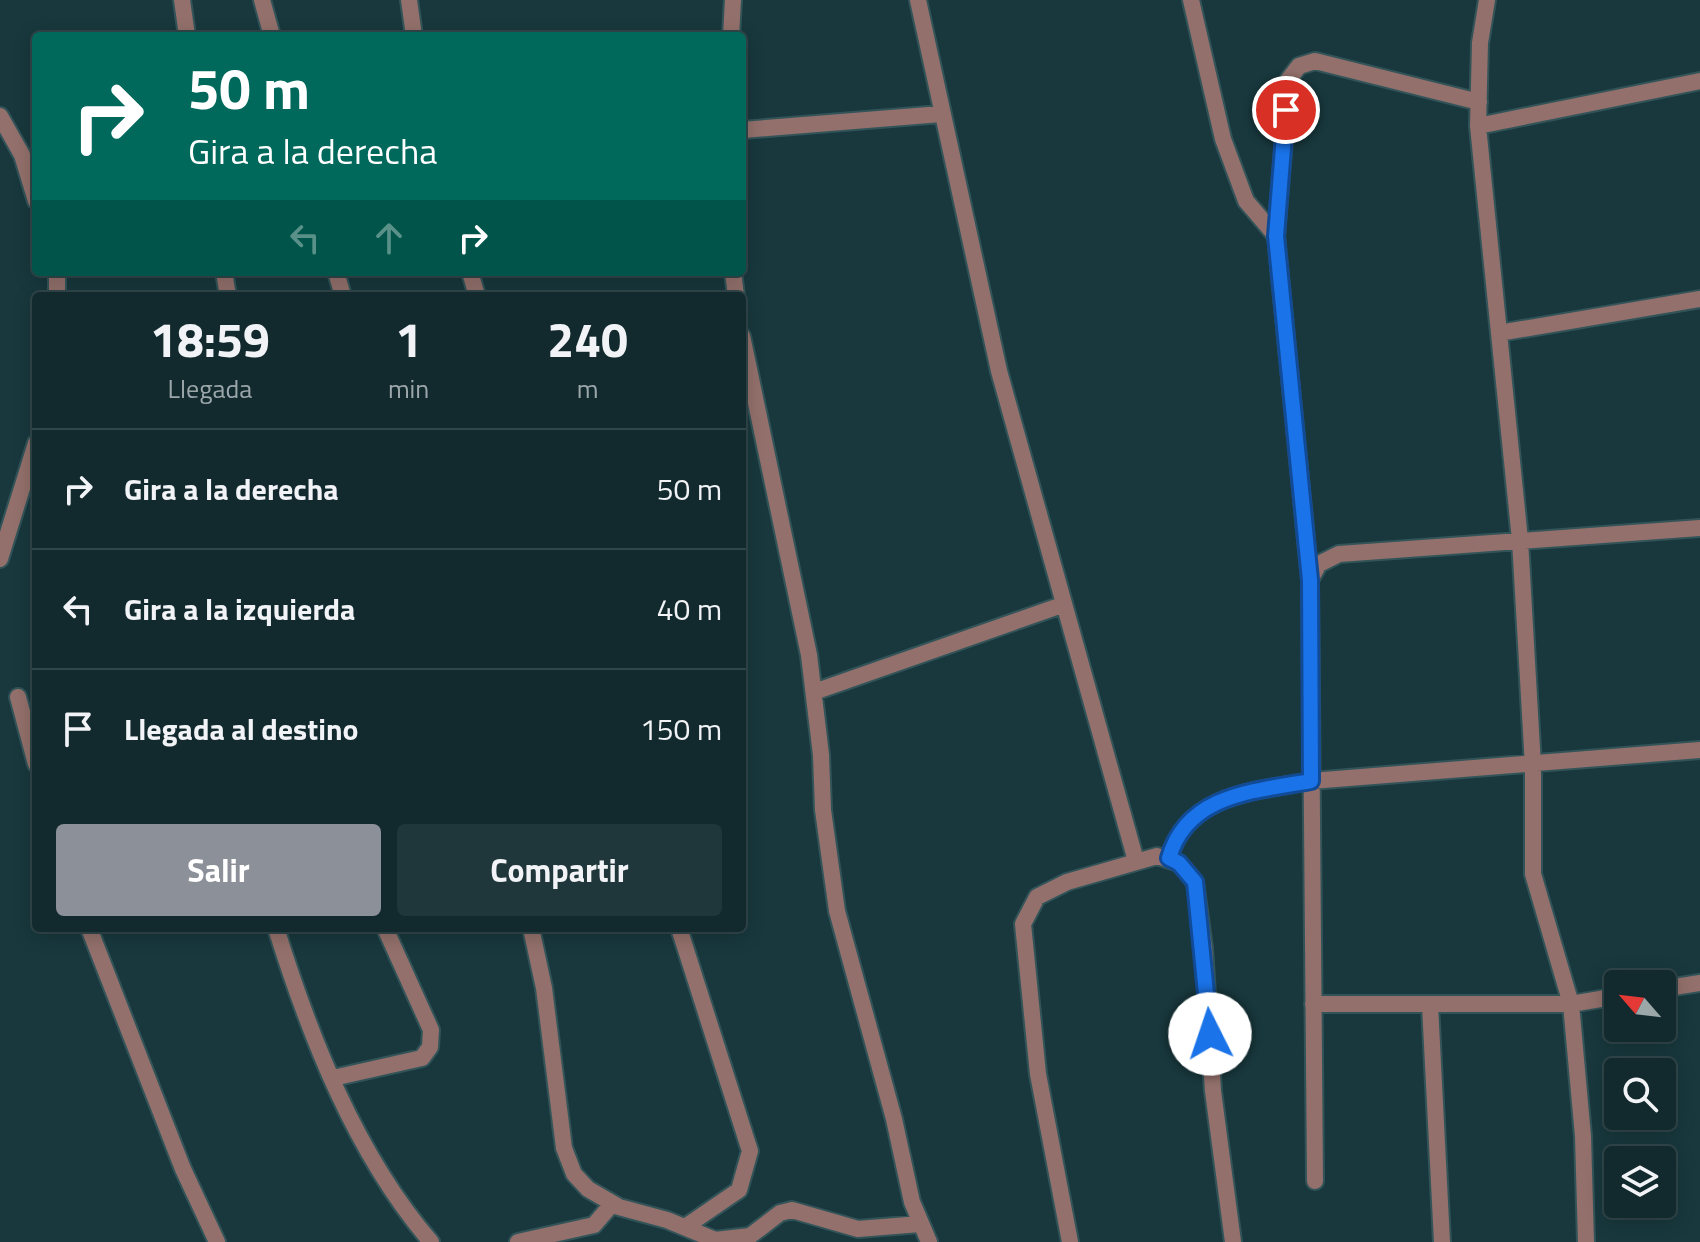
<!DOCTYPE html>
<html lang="es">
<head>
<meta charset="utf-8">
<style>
  body { margin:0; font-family:"Titillium Web",sans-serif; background:#1f363a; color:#f1f3f6; height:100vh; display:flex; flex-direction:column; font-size:30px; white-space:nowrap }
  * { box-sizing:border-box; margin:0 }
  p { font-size:26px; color:#9ca7aa }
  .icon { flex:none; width:44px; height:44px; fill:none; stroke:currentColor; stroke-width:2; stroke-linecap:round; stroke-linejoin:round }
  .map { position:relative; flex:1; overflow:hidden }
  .side { position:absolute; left:32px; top:292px; width:714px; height:640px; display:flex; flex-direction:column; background:#122a2e; border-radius:8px; box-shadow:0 4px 20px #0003,0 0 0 2px #31464a }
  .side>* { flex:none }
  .hud { position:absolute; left:32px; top:32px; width:714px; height:244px; border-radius:8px; box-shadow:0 4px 20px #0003,0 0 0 2px #31464a; background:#00695c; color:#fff; overflow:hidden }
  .needle { width:52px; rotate:298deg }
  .controls { position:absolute; left:1604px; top:970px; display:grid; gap:16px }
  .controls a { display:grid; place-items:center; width:72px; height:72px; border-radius:8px; background:#122a2e; box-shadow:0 4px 20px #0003,0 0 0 2px #31464a; font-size:40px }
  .pin { position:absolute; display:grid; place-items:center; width:68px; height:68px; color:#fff; margin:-34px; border:4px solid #fff; border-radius:50%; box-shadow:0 2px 8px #0007 }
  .me { position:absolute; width:88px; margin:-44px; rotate:356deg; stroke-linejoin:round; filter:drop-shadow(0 0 6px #0008) }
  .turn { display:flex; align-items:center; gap:28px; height:168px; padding:0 24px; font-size:36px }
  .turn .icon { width:104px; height:104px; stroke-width:2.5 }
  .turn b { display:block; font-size:56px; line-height:68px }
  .lanes { display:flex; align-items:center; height:76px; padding:0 24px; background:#0003; justify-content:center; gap:40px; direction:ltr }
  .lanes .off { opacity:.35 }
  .eta { display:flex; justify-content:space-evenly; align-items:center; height:136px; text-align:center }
  .eta b { font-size:48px; font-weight:700; line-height:56px }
  .button { display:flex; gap:16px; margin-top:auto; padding:16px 24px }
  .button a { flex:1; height:92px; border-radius:8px; background:#8c9099; color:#fff; font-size:32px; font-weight:700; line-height:92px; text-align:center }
  .button a+a { background:#1f363a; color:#f1f3f6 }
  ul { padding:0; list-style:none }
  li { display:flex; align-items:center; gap:24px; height:120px; padding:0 24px; border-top:2px solid #31464a }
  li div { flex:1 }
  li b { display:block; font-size:30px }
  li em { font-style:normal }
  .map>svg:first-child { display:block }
</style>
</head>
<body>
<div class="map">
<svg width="1700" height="1242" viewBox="0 0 1700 1242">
  <rect width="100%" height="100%" fill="#18383d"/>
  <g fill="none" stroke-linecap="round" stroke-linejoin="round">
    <defs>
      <path id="street" d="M182,0L187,36
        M262,0L272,36
        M409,0L414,36
        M918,0L999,371L1136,861
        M1191,0L1223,139L1246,201L1276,236
        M1487,0L1480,43L1478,126L1520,540L1533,766V874L1571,1004L1583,1136L1586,1242
        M731,36L733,0
        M0,116L22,155L36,201
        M1478,126L1700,81
        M742,130L941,114
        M57,272V296
        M224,272L228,296
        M336,272L343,296
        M470,272L477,296
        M733,272L736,296
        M1499,333L1700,299
        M742,336L809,655L821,755L823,810L837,911L894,1119L912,1202L929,1242
        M0,559L36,443
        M1310,580L1276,236L1289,79L1299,66L1315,61L1479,102
        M814,692L1062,605
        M18,697L36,764
        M1169,858C1187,794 1255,791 1311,781L1700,750
        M89,928L183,1169L217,1242
        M276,928C310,1037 356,1155 431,1242
        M531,928L544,988L564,1148L574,1174L588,1189L619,1207L667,1220L715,1240L750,1236L780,1213L792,1210L858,1229L920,1224
        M679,928L750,1151L739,1190L685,1227
        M1662,989L1700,983
        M1313,1004H1571L1618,996
        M1430,1005L1442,1242
        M333,1078L422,1058L430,1047L431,1030L385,928
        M1315,1181L1310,580L1319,564L1339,554L1700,528
        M518,1242L594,1225L612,1204
        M1070,1242L1038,1074L1023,924L1037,897L1067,882L1157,856L1179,863L1195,882L1204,948L1213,1091L1233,1242"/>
    </defs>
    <!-- street casing -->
    <use href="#street" stroke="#325459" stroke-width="20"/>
    <!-- street -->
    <use href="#street" stroke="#93706b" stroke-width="16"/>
  </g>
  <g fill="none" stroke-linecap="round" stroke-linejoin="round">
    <defs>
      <path id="route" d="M1210,1034L1195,882L1179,863L1169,858C1187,794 1255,791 1311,781L1310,580L1276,236L1286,110"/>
    </defs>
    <!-- route casing -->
    <use href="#route" stroke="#114b97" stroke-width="20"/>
    <!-- route -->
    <use href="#route" stroke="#1a73e8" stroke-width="14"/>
  </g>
</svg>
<div class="controls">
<a><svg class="needle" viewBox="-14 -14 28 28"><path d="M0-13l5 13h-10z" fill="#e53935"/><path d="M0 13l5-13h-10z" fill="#9ca7aa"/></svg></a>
<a><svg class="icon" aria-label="search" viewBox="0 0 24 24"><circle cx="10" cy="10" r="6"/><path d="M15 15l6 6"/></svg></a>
<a><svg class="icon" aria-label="layers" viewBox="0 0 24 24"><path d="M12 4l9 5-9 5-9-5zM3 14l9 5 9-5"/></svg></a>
</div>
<div class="pin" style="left:1286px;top:110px;background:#d93025"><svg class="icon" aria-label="arrive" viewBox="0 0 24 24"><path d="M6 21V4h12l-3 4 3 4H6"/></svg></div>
<svg class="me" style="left:1210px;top:1034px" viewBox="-20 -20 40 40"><circle r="19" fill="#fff"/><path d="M0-13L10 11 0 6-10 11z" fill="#1a73e8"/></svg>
<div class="hud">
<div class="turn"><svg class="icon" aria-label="right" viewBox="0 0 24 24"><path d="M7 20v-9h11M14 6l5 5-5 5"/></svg><div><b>50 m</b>Gira a la derecha</div></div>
<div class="lanes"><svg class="icon off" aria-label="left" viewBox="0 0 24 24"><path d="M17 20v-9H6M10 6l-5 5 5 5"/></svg><svg class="icon off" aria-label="ahead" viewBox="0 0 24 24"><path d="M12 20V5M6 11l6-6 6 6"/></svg><svg class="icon" aria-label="right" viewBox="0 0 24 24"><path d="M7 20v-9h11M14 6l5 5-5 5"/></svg></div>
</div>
<section class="side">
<div class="eta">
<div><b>18:59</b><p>Llegada</p></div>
<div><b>1</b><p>min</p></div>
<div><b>240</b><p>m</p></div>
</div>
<ul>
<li><svg class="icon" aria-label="right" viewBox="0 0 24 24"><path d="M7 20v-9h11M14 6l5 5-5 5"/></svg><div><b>Gira a la derecha</b></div><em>50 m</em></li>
<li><svg class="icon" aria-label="left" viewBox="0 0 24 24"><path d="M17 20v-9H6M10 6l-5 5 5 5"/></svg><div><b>Gira a la izquierda</b></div><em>40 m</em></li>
<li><svg class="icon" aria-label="arrive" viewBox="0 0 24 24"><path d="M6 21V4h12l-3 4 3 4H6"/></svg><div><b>Llegada al destino</b></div><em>150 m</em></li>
</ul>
<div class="button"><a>Salir</a><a>Compartir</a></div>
</section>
</div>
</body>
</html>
